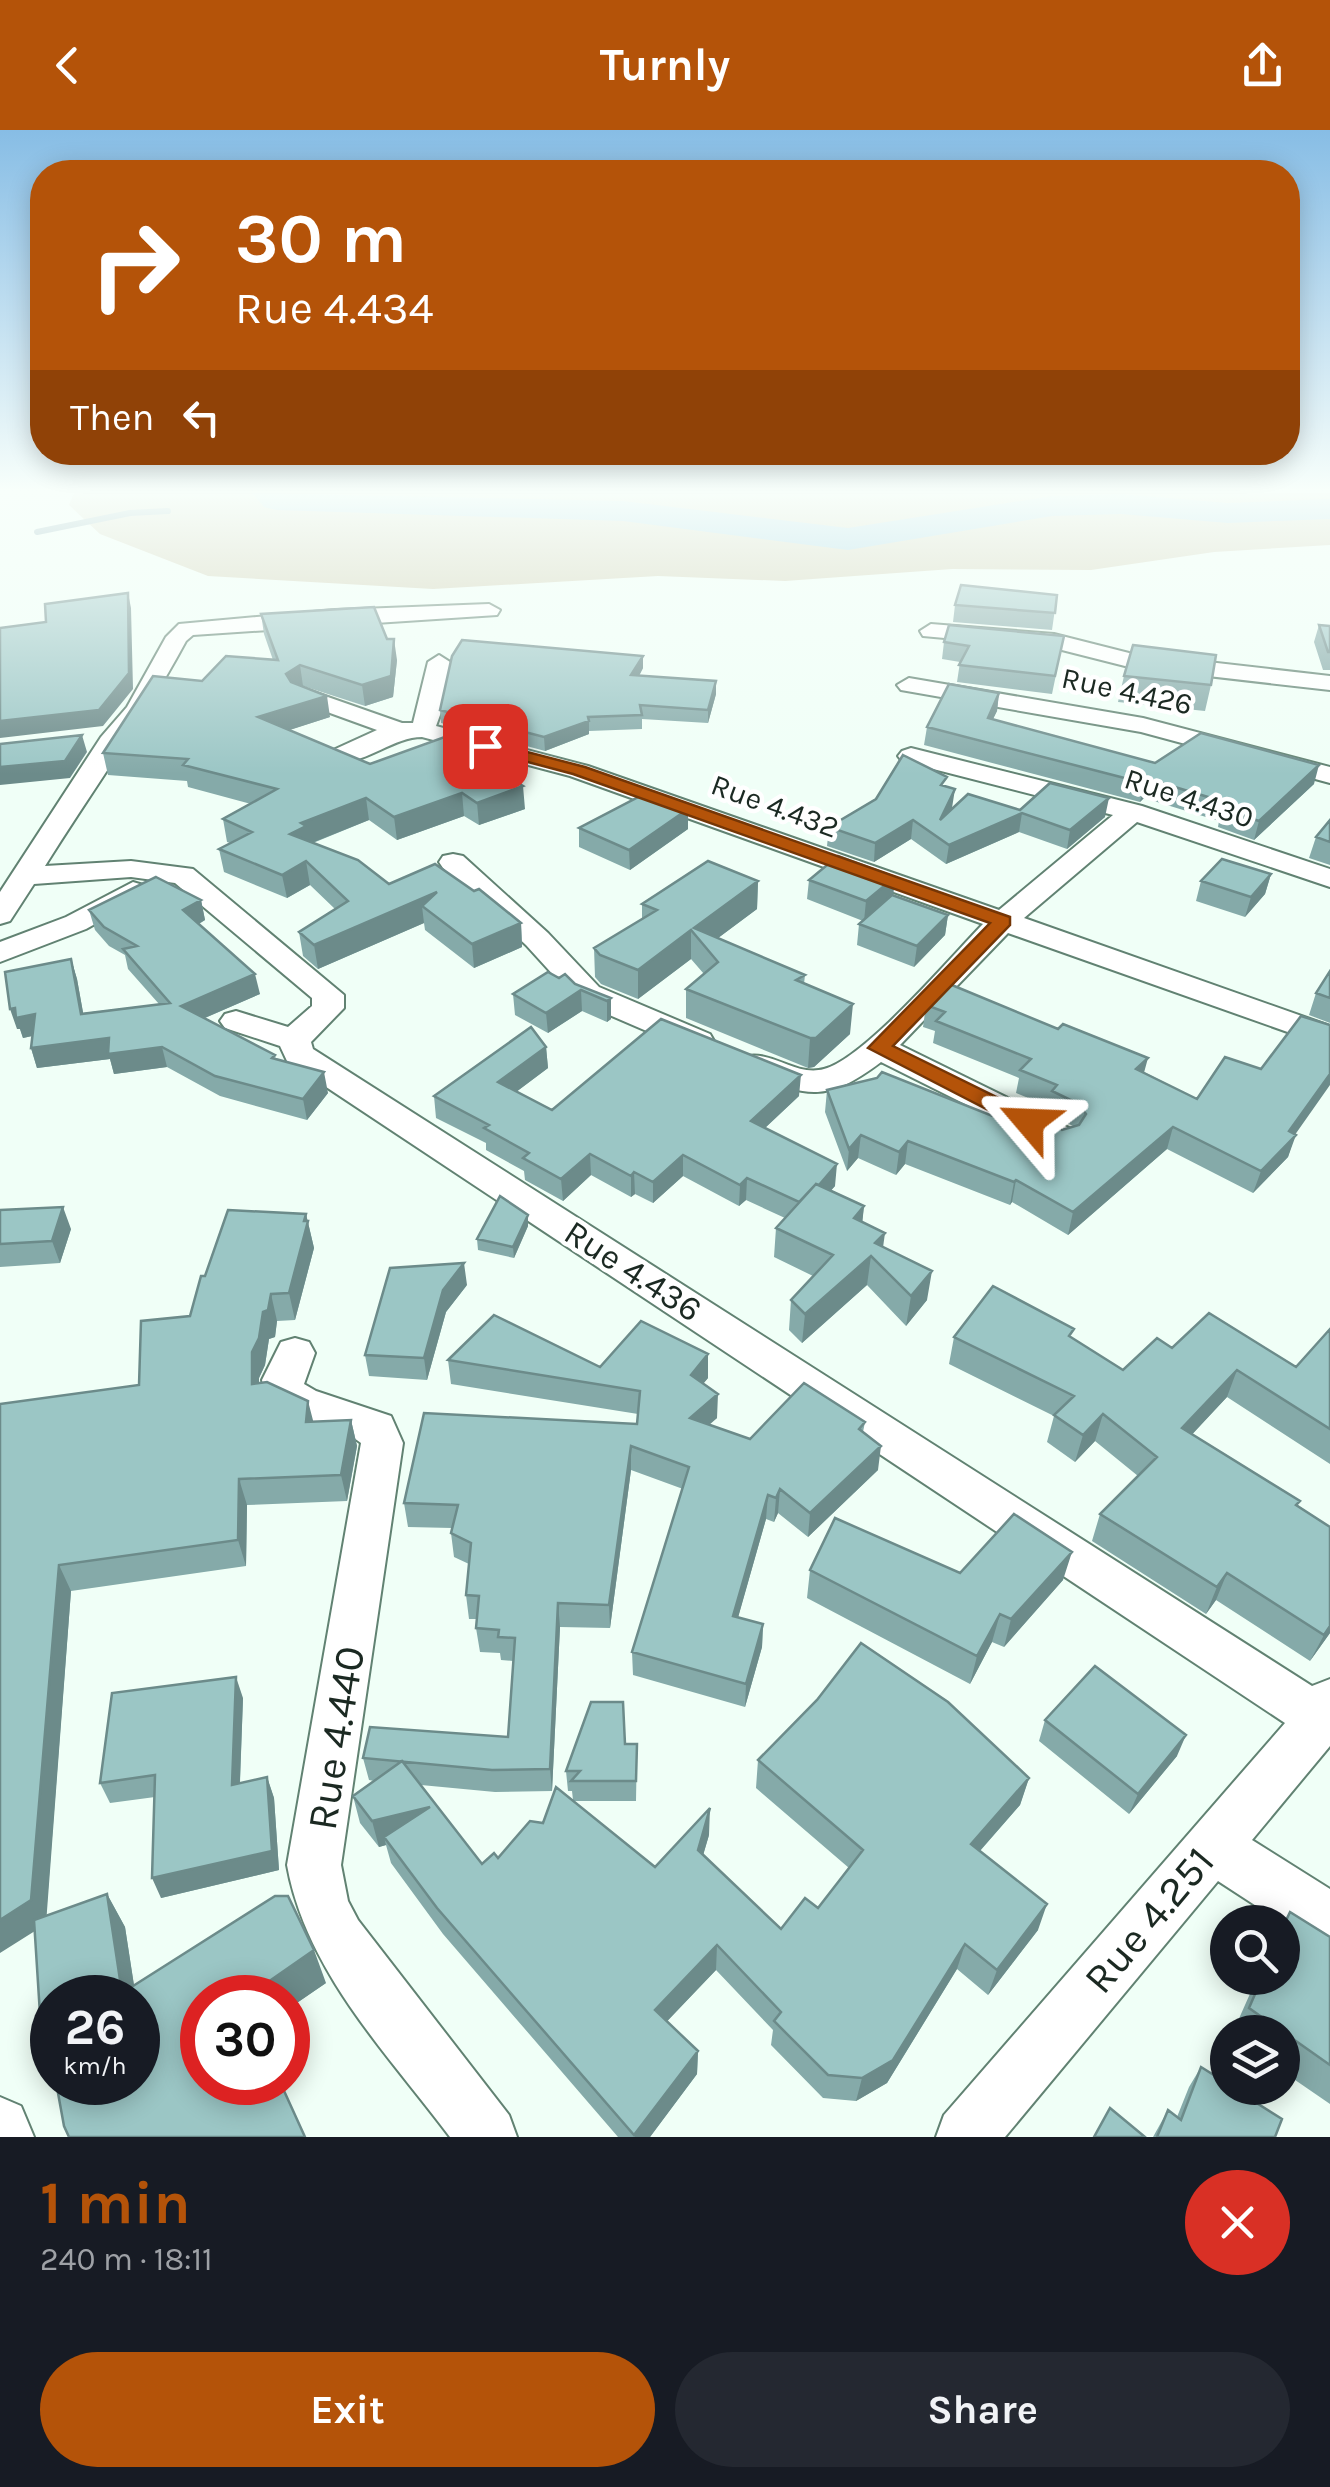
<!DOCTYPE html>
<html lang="en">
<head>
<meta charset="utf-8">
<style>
  body { margin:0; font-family:Karla,sans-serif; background:#242831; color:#f1f3f6; height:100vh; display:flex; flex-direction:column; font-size:38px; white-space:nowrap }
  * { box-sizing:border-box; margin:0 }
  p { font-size:32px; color:#9ea1a6 }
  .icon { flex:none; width:55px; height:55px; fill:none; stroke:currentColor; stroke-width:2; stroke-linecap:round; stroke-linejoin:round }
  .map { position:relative; height:2007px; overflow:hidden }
  .sheet { display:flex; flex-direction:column; background:#171b24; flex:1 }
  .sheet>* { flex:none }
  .top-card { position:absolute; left:30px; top:30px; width:1270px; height:305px; border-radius:40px; box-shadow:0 5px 25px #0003; background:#b45309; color:#fff; overflow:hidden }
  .buttons { position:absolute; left:1210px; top:1775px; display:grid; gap:20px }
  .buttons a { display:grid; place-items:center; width:90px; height:90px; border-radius:50%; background:#171b24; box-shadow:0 5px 25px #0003; font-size:50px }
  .speed { position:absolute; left:30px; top:1845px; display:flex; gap:20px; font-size:50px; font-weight:700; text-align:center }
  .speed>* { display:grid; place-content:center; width:130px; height:130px; border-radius:50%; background:#171b24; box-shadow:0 5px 25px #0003; line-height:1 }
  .speed small { font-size:25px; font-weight:400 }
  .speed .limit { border:15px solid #d22; background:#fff; color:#111 }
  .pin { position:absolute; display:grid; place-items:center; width:85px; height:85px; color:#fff; margin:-42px; border-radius:20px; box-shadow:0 5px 15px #0006 }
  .me { position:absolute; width:110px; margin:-55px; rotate:296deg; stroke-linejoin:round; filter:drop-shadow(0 0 8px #0008) }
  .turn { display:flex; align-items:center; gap:35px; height:210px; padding:0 40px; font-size:45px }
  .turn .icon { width:130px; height:130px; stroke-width:2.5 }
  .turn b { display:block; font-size:70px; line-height:85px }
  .then { display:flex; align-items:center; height:95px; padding:0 40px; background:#0003; gap:20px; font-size:38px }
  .round { display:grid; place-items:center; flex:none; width:105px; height:105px; border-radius:52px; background:#242831 }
  .overview { display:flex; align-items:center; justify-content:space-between; height:170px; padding:0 40px }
  h1 { font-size:60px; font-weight:700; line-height:75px; color:#b45309 }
  .button { display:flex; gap:20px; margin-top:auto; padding:20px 40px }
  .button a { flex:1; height:115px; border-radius:60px; background:#b45309; color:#fff; font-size:40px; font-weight:700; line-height:115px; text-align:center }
  .button a+a { background:#242831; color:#f1f3f6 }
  header { display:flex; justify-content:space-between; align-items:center; height:130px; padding:0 40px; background:#b45309; color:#fff; font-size:45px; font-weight:700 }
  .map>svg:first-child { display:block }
</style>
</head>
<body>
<header><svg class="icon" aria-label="back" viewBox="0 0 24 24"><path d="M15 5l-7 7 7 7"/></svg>Turnly<svg class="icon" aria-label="share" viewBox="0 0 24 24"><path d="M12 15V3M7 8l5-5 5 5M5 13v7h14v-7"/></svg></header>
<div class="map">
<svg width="1330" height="2007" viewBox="0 0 1330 2007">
  <rect width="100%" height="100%" fill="#f0fff7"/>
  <!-- green -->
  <path fill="#ceccaf" d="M74,363H1330V415L1214,422L1091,440L952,439L785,451L658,446L433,459L208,446L100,404L69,375Z"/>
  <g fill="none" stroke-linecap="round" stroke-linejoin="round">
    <!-- stream -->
    <path stroke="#709aa7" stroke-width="6" d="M37,402L130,383L168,381"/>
    <!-- river -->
    <path fill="#95cae0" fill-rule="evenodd" d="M252,363L623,371L848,398L1052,366L1121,364L1228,373L1330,369V389L1228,393L1121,384L1052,386L848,420L623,391L276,380L264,377Z"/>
    <defs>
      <path id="street" d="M489,474L500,480L497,485L193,505L186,511C144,589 92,661 45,736L131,731L193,739L344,865V878L311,912L313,919L1312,1556L1330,1549V1616L1252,1710L1330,1759V1819L1310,1811L1218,1751L1005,2007H936L944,1985L1285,1593L287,931L280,916L225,898L220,891L225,884L236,881L288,897L312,876V868L175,753L131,747L34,754L10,791L0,794V762L101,607L127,577L166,507L179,494L335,480Z
        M931,494L1054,504L1129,523L1330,546V560L1129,537L1054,518L923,506L920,501Z
        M439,525L450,532L444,574L436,596L588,636L999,780L1113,685L902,631L898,626L902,621L911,618L1142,676L1330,739V757L1137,692L1024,788L1330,896V917L1008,803L900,915L1071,999L1077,1007L1071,1015L1059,1019L1047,1015L881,932C824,975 806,966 743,941L738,934L743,927C772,919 795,947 824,939C864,929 951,827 983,794L570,646L422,607C391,607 360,639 331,631L327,626L331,621L377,600L297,571L293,566L305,559L402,593H413L428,532Z
        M909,548L1143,588L1330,637V653L1141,602L901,560L897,555Z
        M453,724L463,726L548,803L599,857L710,904L714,911L710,918H686L577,871L526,815L443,738L439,732L443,726Z
        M133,752L143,755L147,761L143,767L86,799L0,832V812L66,787Z
        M295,1208L309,1212L315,1223L304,1254L316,1261L391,1286L403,1313L341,1735L348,1771L358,1790L509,1985L517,2007H450C387,1923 306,1841 287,1735L361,1313C331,1287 270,1300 262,1250L281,1212Z
        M0,1967L21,1976L34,2007H0Z"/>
    </defs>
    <!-- street casing -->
    <use href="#street" stroke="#618272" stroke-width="4"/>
    <!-- street -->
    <use href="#street" fill="#fff" fill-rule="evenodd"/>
  </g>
  <!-- wall -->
  <path fill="#85aaa9" d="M1057,465L1052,500L953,492L955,475Z
    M261,484L397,530L393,567L365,576L303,556L330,587L289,600L370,634H510L504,637V645L525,679L479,695L464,686L397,710L369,690L313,713L389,754L521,793L522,817L474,838L425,800L424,793L318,839L303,826L299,802L335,779L310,755L287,768L224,742L219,719L230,713L227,712L223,689L251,674L188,657L187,651L108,645L103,623L202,551L273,530L264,504Z
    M1319,495L1330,496V540H1323L1314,512Z
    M1064,506L1052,564L957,552L960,532L942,529L944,512Z
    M643,538L639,546L716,551V564L708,593L642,589V599L589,601V604L545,621L441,593L440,580Z
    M1124,546L1211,555L1205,581L1118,572Z
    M999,563L997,581L992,590L1155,633L1314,654L1254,710L1218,697L1219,691L1144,668L1140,672L924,615L927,597Z
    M945,656L951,679L1020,680L1105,687L1067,719L1019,702L946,734L911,709L874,732L827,716L829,697Z
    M1330,690V735L1309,728L1316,707Z
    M579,698L688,699L630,740L579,717Z
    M1271,744L1265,764L1245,787L1196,771L1201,751Z
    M895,747L893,765L948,785L945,805L914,837L857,815L859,794L863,791L807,769L809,750Z
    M758,751L757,779L718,808L805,845L804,854L850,904L814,937L808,938L686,888V859L704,844L691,829L638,869L601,854L595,847L594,818L642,790V774Z
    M201,770L205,790L199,794L260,864L205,888L275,925L276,929L328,963L307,990L220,966L167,937L114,944L110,929L37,938L31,918L32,906L23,908L20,899H17L71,829L77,849L83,883L159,874L128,839L125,825L109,816L95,800L89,780Z
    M1330,841V893L1309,885L1316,863Z
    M559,848L611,868V889L607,892L582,881L548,903L515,885L513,864Z
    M926,875L1144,942L1197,969L1295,1004L1288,1027L1253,1063L1167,1019L1068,1105L1012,1072L1010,1075L905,1034L896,1045L858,1028L847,1041L825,982L827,960L1020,997L1062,1000L1073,996L1047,983L1048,976L1016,963L1019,948L933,913L935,901L923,897Z
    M546,917L548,938L516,962L552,980L799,966L765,998L835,1056L831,1060L864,1076L862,1092L927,1170L906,1196L867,1155L802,1213L789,1200L791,1170L813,1146L774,1127L776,1098L785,1088L746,1070L739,1076L683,1046L653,1073L635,1064L631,1067L591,1045L563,1071L525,1050L524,1041L486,1020V1013L436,988L434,966Z
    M0,1080L71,1099L60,1133L0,1137Z
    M306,1084L314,1118L295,1190L277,1191L275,1207L269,1209L265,1235L259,1248V1253L313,1292L351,1290L357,1316L347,1371L247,1375L246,1436L71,1461L46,1786L107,1764L125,1797L134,1856L326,1853L288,1879V1868L48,1911L41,1900L0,1274L139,1255L190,1186L205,1146Z
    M528,1085V1096L514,1128L478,1120L477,1109Z
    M467,1155L446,1182L427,1250L369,1246L365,1225Z
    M1330,1199V1334L1227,1267L1192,1304L1330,1397V1503L1310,1531L1216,1470L1206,1484L1092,1411L1100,1384L1138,1346L1095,1311L1075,1332L1047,1312L1054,1286L949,1234L954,1207L1072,1208L1123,1240L1172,1218L1296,1237Z
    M708,1224V1248L703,1253L717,1288L709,1294L750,1309L865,1292L863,1302L878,1340L808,1407L778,1383L774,1392L766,1389L738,1487L763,1494L762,1517L745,1577L633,1545L632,1522L683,1359L631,1340L610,1498L560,1497L552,1661L495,1662L421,1655L482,1734L498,1728L573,1670L572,1661H568L566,1641L625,1614H637L636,1671H574L655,1737L709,1705L703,1725L781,1799L818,1778L849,1738L756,1658L758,1630L1029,1648L1020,1675L980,1721L1038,1800L988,1865L957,1839L887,1953L856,1971L823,1968L771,1915L773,1900L716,1840L667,1891L698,1921L697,1944L650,2007H618L443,1804L391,1733L386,1715L379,1717L360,1693L353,1666L374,1651L369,1650L363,1628L508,1607L513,1531L501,1530L500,1523L480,1522L476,1498L477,1489H469L466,1465L469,1434L454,1427L451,1403L452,1398L408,1397L404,1373L637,1294L638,1284L451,1254L448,1230L600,1237Z
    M810,1440L1063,1450L1004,1517L992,1512L970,1554L807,1468Z
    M243,1568L240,1653L267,1647L274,1668L279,1740L161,1768L155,1667L110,1673L100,1653Z
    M1045,1590L1177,1626L1129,1684L1039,1611Z
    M1290,1782L1330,1807V1974L1282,1941V1902H1233L1257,1848H1282V1794Z
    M1201,1937L1275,2007H1153L1168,1980L1177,1987L1189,1957Z"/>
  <!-- shaded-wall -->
  <path fill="#6c8b8a" d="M128,463L131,478L133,559L103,596L0,608V591Z
    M394,509L397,530L393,567L365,576L362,555Z
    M643,526V538L632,559L631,545Z
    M300,535L303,556L289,565L286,544Z
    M716,551V564L708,593V580Z
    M999,563L997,581L985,606L988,588Z
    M327,566L330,587L262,609L258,587Z
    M589,591V604L545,621L544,607Z
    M82,605L87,622L70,648L0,655V637Z
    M509,612L510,634L504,637L505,655L493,660L485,621Z
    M1319,635L1314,654L1254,710L1259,691Z
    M1148,649L1144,668L1140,672L1144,653Z
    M523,656L525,679L479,695L477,673Z
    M955,659L952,678L938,709L940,690Z
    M462,663L464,686L397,710L394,687Z
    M366,668L369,690L309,714L290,704L301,693Z
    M1109,668L1105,687L1067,719L1070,700Z
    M688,679V699L630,740L629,720Z
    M1022,683L1019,702L946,734L949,715Z
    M913,690L911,709L874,732L875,713Z
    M306,731L310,755L287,768L282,745Z
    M1271,744L1265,764L1245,787L1251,767Z
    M895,747L893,766L864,791L866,771Z
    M758,751L757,779L706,817L694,798Z
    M437,762L422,776L424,793L318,839L314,815Z
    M201,770L205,790L188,800L183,780Z
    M948,785L945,805L914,837L917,816Z
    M521,793L522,817L474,838L472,814Z
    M691,800V829L638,869V840Z
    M71,829L77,849L87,904L81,884Z
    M255,844L260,864L186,896L181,876Z
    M581,860L582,881L548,903L546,883Z
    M611,868V889L607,892V871Z
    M853,874L850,904L814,937L808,938L810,908Z
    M15,878L35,884L41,904L23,908L20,899H17L10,879Z
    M109,908L162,917L167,937L114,944L110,929L37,938L31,918Z
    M546,917L548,938L500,974L498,952Z
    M1148,928L1142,950L1136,939Z
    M324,942L328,963L307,990L303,969Z
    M1330,944V955L1292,1009L1296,1005L1288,1027L1253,1063L1261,1041Z
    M801,945L799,966L750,1012L751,991Z
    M1173,997L1167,1019L1068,1105L1073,1082Z
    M861,1005L858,1028L847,1041L849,1019Z
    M908,1011L905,1034L896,1045L899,1022Z
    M590,1024L591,1045L563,1071L561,1049Z
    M683,1025V1046L653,1073V1052Z
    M837,1034L835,1056L801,1095L803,1073Z
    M634,1042L635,1064L631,1067V1046Z
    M747,1048L746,1070L739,1076L740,1055Z
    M1016,1050L1012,1072L1010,1075L1014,1052Z
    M864,1076L861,1105L854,1088Z
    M63,1077L71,1099L60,1133L52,1111Z
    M306,1084L314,1118L295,1190L289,1163Z
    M528,1085V1096L514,1128L513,1117Z
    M885,1103L881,1132L875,1113Z
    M871,1126L867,1155L802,1213L805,1184Z
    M464,1133L467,1155L446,1182L427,1250L424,1228L443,1160Z
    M932,1141L927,1170L906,1196L911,1166Z
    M271,1164L277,1191L275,1207L269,1209L265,1235L259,1248V1281L252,1254V1222L263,1182Z
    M708,1224V1248L691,1269V1245Z
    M1237,1240L1227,1267L1173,1325L1182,1298Z
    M718,1264L717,1288L690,1312V1288Z
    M308,1271L315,1298L306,1292Z
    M1103,1284L1095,1311L1075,1332L1083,1305Z
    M351,1290L357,1316L347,1371L341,1345Z
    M631,1316V1340L610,1498L609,1475Z
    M881,1316L878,1340L808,1407L810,1383Z
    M239,1349L247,1375L246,1436L238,1410Z
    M780,1359L778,1383L774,1392L776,1368Z
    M768,1365L766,1389L732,1509L733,1486Z
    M1072,1422L1063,1450L1004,1517L1011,1489Z
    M59,1435L71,1461L46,1794L0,1823V1790Z
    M1227,1443L1216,1470L1206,1484L1217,1457Z
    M558,1473L560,1497L552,1661L550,1639Z
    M1000,1484L992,1512L970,1554L977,1526Z
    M763,1494L762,1517L745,1577L746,1554Z
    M1330,1496V1503L1310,1531L1324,1505Z
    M236,1547L243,1568L239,1675L232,1655Z
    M1186,1605L1177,1626L1129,1684L1138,1664Z
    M267,1647L274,1668L279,1740L161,1768L152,1748Z
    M1029,1648L1020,1675L963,1740L971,1714Z
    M430,1677L384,1707L386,1715L379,1717L372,1691Z
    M710,1678L709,1705L697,1746L698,1720Z
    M107,1764L125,1797L136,1868L122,1863Z
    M1047,1774L1038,1800L988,1865L997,1840Z
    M965,1814L957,1839L887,1953L856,1971L862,1948Z
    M717,1815L716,1840L655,1904V1880Z
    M314,1820L326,1853L288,1879V1868H245Z
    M698,1921L697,1944L650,2007H635L634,2005Z"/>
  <!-- building -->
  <path fill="#9bc6c5" stroke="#6c8b8a" stroke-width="2.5" d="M961,455L1057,465L1055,483L955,475Z
    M128,463L129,543L99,580L0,591V498L46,492L45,474Z
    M374,477L387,509H394L391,546L362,555L300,535L286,544L291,552L327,566L258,587L370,634L464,600L509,612L485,621L503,632L491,637L523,656L477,673L462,663L394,687L366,668L301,693L306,696L290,704L358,730L389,754L435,734L474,761L479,759L521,793L472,814L422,776L437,762L314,815L299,802L348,771L306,731L282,745L219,719L252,702L223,689L277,659L183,635L188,629L103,623L153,546L202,551L226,526L278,530L261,484Z
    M949,495L1064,506L1055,546L959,535L969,516L944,512Z
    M1319,495L1330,496V522H1328Z
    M462,510L643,526L631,545L716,551L708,580L640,575L642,585L588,587L589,591L544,607L440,580L452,526Z
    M1133,515L1216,525L1211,555L1124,546Z
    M949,554L999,563L988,588L1155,633L1201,603L1319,635L1259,691L1223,679L1228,673L1148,649L1144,653L927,597Z
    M82,605L65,631L0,637V614Z
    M903,625L947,647L941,655L955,659L940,690L968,664L1020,680L1050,653L1109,668L1070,700L1022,683L949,715L913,690L875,713L829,697L876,669Z
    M650,661L688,679L629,720L579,698Z
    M1330,690V712L1316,707Z
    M838,726L895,747L866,771L809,750Z
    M1222,729L1271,744L1251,767L1201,751Z
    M708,731L758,751L694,798L805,845L796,850L853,874L816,908H810L686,859L718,832L691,800L638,840L600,825L594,818L657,780L642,774Z
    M156,747L201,770L183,780L255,844L181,876L275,925L272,928L324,942L303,969L215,946L162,917L108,924L109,908L31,918L35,884L16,888L15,878L10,879L5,842L71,829L81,884L170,873L123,819L137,816L104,797L89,780Z
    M892,765L948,785L917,816L859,794Z
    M1330,841V868L1316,863Z
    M548,842L559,848L565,844L575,854L611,868L607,871L581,860L546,883L513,864Z
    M947,853L1058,899L1063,894L1148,928L1136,939L1197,969L1225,927L1261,939L1301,886L1330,895V944L1289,1001L1296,1005L1261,1041L1173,997L1073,1082L1016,1050L1014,1052L908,1011L899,1022L861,1005L849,1019L827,960L877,948L882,942L1020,997L1031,984L1062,1000L1079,995L1086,984L1079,974L1052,961L1057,955L1020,940L1031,929L936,891L945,882L926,875Z
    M661,889L801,945L751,991L837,1034L819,1055L816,1054L799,1072L747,1048L740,1055L683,1025L653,1052L634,1042L631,1046L590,1024L561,1049L523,1028L529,1023L484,998L489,995L434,966L531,897L546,917L498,952L552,980Z
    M816,1054L864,1076L854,1088L885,1103L875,1113L932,1141L911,1166L871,1126L805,1184L791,1170L833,1125L776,1098Z
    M500,1066L528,1085L513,1117L477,1109Z
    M63,1077L52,1111L0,1114V1080Z
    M228,1080L306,1084L304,1091H308L289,1163L271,1164L268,1180L263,1182L259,1208L252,1222V1254L267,1252L308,1271L306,1292L351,1290L341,1345L239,1349L238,1410L59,1435L31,1770L0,1790V1274L139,1255L141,1191L190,1186L201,1146H205Z
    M464,1133L443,1160L424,1228L365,1225L390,1138Z
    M993,1156L1074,1199L1069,1206L1123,1240L1157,1208L1172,1218L1209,1183L1296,1237L1330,1199V1299L1237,1240L1182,1298L1300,1371L1296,1375L1330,1397V1496L1324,1505L1227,1443L1217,1457L1100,1384L1157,1327L1103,1284L1083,1305L1054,1285L1074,1266L954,1207Z
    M494,1185L600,1237L641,1191L708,1224L691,1245L718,1264L690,1288L750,1309L804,1253L865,1292L859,1299L881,1316L810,1383L780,1359L776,1368L768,1365L733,1486L763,1494L746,1554L632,1522L689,1337L631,1316L609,1475L558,1473L550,1639L492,1640L363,1628L370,1597L508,1607L515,1508L498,1507L499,1500L476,1498L479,1466L466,1465L471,1413L451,1403L458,1375L404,1373L424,1283L637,1294L640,1261L448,1230Z
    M1014,1384L1072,1422L1011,1489L1000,1484L977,1526L810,1440L835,1388L960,1443Z
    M861,1513L948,1572L1029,1648L971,1714L1047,1774L997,1840L965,1814L893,1930L862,1948L828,1945L774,1891L781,1882L717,1815L655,1880L698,1921L634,2005L437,1778L384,1707L430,1677L372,1691L353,1666L402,1631L482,1734L494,1723L498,1728L530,1691L543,1693L556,1657L655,1737L710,1678L698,1720L781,1799L805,1768L818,1778L863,1720L758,1630L817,1570Z
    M1095,1536L1186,1605L1138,1664L1045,1590Z
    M236,1547L232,1655L267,1647L272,1721L152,1748L155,1645L100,1653L112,1563Z
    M591,1572H623L625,1614H637L636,1651H571L580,1641H566Z
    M107,1764L122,1863L275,1766H288L314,1820L245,1868H202V1952H280L305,2007H69L64,1996L56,1952H138V1868H52V1934L46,1898L41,1900L34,1790Z
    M1290,1782L1330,1807V1935L1249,1878L1262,1848H1282V1799Z
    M1201,1937L1228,1954V1958H1233L1282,1989L1275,2007H1157L1168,1980L1181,1990Z
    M1110,1978L1145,2007H1094Z"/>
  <!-- sky -->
  <linearGradient id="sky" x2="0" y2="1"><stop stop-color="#87bde5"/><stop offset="0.56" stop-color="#f8fffb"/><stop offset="1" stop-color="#f8fffb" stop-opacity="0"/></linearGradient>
  <rect width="1330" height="644" fill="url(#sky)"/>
  <!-- route -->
  <path fill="#b45309" stroke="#753606" stroke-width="2.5" d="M485,611L585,637L1010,787V795L893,916L1037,987L1040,992L1037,997H1021L868,918L990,793L573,644L479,619L477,616Z"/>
  <g text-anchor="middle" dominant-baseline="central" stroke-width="9" stroke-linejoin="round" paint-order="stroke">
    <!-- far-street labels -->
    <g font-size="30" fill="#1b2922" stroke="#fff">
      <text transform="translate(1127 561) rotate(12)">Rue 4.426</text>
      <text transform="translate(1189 668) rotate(18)">Rue 4.430</text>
      <text transform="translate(775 676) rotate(20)">Rue 4.432</text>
    </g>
    <!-- street labels -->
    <g font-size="35" fill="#1b2922" stroke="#fff">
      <text transform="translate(633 1141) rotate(33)">Rue 4.436</text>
    </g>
    <!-- near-street labels -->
    <g font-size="42" fill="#1b2922" stroke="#fff">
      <text transform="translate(336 1608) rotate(-81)">Rue 4.440</text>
      <text transform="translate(1149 1790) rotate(-50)">Rue 4.251</text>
    </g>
  </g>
</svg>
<div class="buttons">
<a><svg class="icon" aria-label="search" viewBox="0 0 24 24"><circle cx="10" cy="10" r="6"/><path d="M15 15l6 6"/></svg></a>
<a><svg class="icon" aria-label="layers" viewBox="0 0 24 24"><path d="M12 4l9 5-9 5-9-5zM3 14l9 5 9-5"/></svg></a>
</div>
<div class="speed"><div>26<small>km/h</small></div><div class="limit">30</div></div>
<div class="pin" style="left:485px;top:616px;background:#d93025"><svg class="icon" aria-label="arrive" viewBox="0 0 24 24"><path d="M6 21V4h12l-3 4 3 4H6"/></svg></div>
<svg class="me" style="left:1029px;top:992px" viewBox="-20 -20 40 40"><path d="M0-17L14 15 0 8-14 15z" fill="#b45309" stroke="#fff" stroke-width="4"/></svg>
<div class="top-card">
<div class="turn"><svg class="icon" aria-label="right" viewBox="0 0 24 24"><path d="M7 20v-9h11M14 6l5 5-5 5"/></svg><div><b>30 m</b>Rue 4.434</div></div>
<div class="then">Then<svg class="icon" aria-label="left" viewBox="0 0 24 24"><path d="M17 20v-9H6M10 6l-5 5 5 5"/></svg></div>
</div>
</div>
<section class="sheet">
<div class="overview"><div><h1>1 min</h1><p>240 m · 18:11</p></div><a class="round" style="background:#d93025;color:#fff"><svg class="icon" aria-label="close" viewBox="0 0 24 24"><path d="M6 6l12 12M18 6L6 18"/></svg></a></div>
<div class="button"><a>Exit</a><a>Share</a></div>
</section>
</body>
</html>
